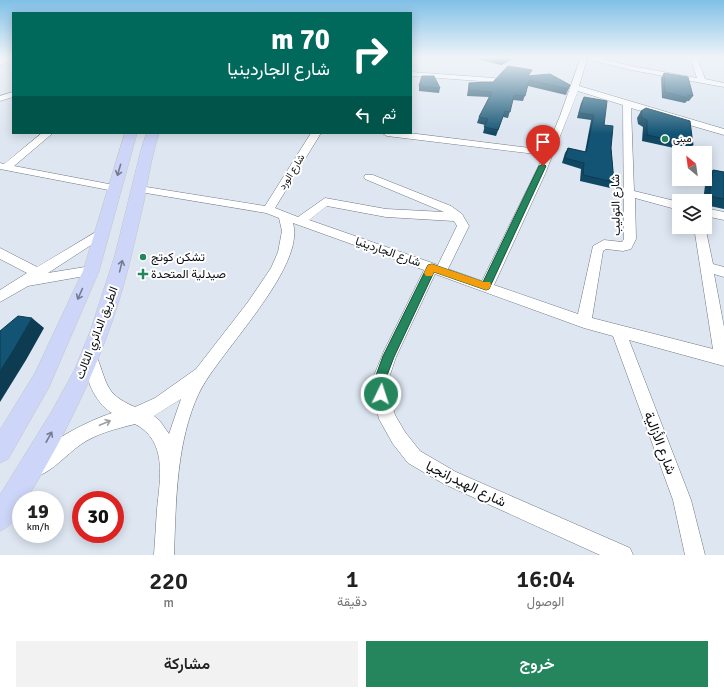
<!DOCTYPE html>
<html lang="ar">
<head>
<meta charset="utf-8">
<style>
  body { margin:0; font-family:Signika,Vazirmatn,sans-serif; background:#f2f2f2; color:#222; direction:rtl; height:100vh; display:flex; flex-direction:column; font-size:15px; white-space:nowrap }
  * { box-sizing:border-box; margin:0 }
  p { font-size:13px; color:#767676 }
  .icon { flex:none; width:22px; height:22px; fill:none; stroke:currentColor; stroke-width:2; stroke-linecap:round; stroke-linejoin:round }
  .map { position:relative; height:555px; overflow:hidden; direction:ltr }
  .details { display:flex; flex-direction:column; background:#fff; flex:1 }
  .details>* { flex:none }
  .hud { position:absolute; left:12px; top:12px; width:400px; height:122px; border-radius:0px; box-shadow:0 2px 10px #0003; direction:rtl; background:#00695c; color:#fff; overflow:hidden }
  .needle { width:26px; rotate:331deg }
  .controls { position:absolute; left:672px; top:146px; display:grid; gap:8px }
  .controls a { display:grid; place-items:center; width:40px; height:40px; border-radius:0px; background:#fff; box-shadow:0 2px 10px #0003; font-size:20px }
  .speed { position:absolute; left:12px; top:491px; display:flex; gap:8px; font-size:20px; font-weight:700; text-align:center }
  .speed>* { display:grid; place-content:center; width:52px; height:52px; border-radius:50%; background:#fff; box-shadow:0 2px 10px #0003; line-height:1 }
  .speed small { font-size:10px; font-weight:400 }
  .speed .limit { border:6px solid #d22; background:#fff; color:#111 }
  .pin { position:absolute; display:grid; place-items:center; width:34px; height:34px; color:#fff; margin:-41px -17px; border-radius:50% 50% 50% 0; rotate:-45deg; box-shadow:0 0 4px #0007 }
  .pin .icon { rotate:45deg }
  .me { position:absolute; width:44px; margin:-22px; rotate:4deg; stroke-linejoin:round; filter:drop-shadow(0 0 3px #0008) }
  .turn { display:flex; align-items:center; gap:14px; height:84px; padding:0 16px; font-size:18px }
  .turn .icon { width:52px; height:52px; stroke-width:2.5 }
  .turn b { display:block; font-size:28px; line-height:34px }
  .then { display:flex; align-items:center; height:38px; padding:0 16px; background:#0003; gap:8px; font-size:15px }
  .eta { display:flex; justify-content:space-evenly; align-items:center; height:68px; text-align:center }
  .eta b { font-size:24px; font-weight:600; line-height:28px }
  .cta { display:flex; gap:8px; margin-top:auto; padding:8px 16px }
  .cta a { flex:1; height:46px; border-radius:0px; background:#25855d; color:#fff; font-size:16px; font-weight:600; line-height:46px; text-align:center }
  .cta a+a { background:#f2f2f2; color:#222 }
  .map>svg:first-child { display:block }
</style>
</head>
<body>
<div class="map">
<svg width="724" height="555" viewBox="0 0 724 555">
  <rect width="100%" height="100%" fill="#dde6f1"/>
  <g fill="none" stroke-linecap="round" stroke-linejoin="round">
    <defs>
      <path id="minor" d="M8,57H13V60L0,65V60Z
        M581,57H593L631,66L697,78L690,57H697L705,79L724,83V87L631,70L587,59L579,86L724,129V135L631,108L634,191L679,202V210L635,198L636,239L631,249L623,251L606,249L603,251L592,318L713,349L694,227L705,226L713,264L724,267V277L714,274L724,327V366L629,340L691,500L705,555H685L673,500L613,336L584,328L435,274L396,357L389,378V394L395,415L405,432L420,451L456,472L630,548L633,555H600L444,484L408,463L393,444L379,419L373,394V378L384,351L424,270L293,223C306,268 219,352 199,393C176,442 176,502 174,555H154C155,540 156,524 157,509C160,479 168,441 135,424C116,429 97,433 80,445C66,455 54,470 38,476L32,473L29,467C38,445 90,420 112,413C93,401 87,379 82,358L85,353L90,351L95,353C108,381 102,393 135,407L155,398L196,369L248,302L271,268L278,252L282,231L279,218L266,213L140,192L135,189L136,187L140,186L265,206L311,133H321L275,208L298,217L325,198L386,209L444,212L365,179L364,177L365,175H373L451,206L462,214L469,226L448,269L482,281L544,155L387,136L382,133H409L546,150L560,116ZM578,91L623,105L624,239L622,242L604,240L593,246L578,314L494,285L545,174ZM327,206L386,217L454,221L457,226L438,265L309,220ZM181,399L169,434L160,421L154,416Z
        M411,72L494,78L498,80L494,82L411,76Z
        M13,92V97L0,101V96Z
        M42,133H53L14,166L114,185L119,188L118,190L114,191L0,169V163L4,164Z
        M705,208L724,212V220L705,216Z
        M101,229L105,230L107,233L105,236L48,273L91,266L96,268L97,271L96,274L28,286L0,302V290L27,273L0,259V248L37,267Z"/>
      <path id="major" d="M125,133H137L99,271L49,387L8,459L0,463V430L35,373L83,271Z
        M147,133H159C152,155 148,178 144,201C138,227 132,254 125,280C103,359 68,431 26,500H21C21,513 12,526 0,531V495L52,411L74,371L90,332L115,255L141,150Z"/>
    </defs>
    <!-- minor casing -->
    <use href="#minor" stroke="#707881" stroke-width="1"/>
    <!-- major casing -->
    <use href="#major" stroke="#c4c5c6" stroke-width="1"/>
    <!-- minor -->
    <use href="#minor" fill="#fff" fill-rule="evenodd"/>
    <!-- major -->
    <use href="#major" fill="#cdd6f9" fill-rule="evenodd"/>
  </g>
  <!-- wall -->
  <path fill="#104864" d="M474,57H517L501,65L474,58Z
    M664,73L693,96L689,101H687L685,103L662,98L661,78Z
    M529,76L570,85L566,95L528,86L523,101L513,100L508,118L503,117L496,136L483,133L485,125L477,123L479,117L489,97L467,96L468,89L469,83L493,82Z
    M419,86L440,88L439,93L419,91Z
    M584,97L604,125L611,148L614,182L610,188L580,181L581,169L562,163L565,153L568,148L585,152L591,120L577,118L581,103Z
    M641,111L693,145L688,151L642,141L643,127L638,124L637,118Z
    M713,170L724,172V209L705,205V201H703L706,178Z"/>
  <!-- shaded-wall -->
  <path fill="#0d3b51" d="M507,57H517L501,65L503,59Z
    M32,318L44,328L26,360L0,402V371Z"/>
  <!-- building -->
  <path fill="#135474" stroke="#0d3b51" d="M495,57H507L503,59Z
    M508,66L532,70L528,76L550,74L570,85L568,89L529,80L525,96L514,95L510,112L505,111L498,130L484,127L488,119L479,117L492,92L469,90V83L493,82Z
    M664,73L688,77L693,96L688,95V98L665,92Z
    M422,76H434L440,88L419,86Z
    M584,97L607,101L604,125L613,126L611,148L614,182L583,175L584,163L565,158L568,148L586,152L594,115L579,113Z
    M646,108L690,121L693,145L647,135V120L642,118L641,111Z
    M713,170L724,172V199L709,196Z
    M18,316L32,318L13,351L0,371V331Z"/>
  <!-- one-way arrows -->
  <defs><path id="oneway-shaft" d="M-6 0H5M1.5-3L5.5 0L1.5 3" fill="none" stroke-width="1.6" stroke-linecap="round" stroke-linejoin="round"/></defs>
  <g stroke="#757c90">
    <use href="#oneway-shaft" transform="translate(119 170) rotate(106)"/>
    <use href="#oneway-shaft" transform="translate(121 266) rotate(-76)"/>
    <use href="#oneway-shaft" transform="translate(80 294) rotate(114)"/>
    <use href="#oneway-shaft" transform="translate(49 437) rotate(-61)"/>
  </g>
  <use stroke="#9d9e9f" href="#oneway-shaft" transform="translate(105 423) rotate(-23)"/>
  <!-- sky -->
  <linearGradient id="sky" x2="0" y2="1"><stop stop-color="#80c0e7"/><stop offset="0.43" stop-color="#f0f4f9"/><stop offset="1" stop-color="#f0f4f9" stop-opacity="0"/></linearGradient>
  <rect width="724" height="134" fill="url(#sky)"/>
  <!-- route -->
  <path fill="#25855d" stroke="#18563c" d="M543,164L546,166L489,289L486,290L434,272L394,357L386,378L385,398L381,399L377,398L375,378L383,356L428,265L432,264L483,282L539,166Z"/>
  <!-- slow -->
  <path fill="#f59e0b" d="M432,264L484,282H490L491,285L489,289L486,290L434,272L432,276H426L424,273L428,265Z"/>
  <!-- markers -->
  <g fill="#25855d" stroke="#fff" stroke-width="1.5">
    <circle cx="665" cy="139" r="4"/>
    <circle cx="143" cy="257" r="4"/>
    <path d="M141 268h4v4h4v4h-4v4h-4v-4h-4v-4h4z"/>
  </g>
  <g text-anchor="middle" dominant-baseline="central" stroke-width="4" stroke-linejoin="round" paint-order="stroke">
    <!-- far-poi labels -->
    <g font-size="10" fill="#0a0d10" stroke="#fff" text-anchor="start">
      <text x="673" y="139">مبنى</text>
    </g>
    <!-- far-street labels -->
    <g font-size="10" fill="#0a0d10" stroke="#fff">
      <text transform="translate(292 172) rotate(-58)">شارع الورد</text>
    </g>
    <!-- street labels -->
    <g font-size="12" fill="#0a0d10" stroke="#fff">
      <text transform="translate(616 205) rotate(-91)">شارع التوليب</text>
      <text transform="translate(388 252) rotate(19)">شارع الجاردينيا</text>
      <text transform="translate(97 333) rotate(-69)">الطريق الدائري الثالث</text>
    </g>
    <!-- poi labels -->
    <g font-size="12" fill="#0a0d10" stroke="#fff" text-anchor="start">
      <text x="151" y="257">تشكن كوتج</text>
      <text x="151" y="274">صيدلية المتحدة</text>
    </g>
    <!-- near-street labels -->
    <g font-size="14" fill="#0a0d10" stroke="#fff">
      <text transform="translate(660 443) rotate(69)">شارع الأزالية</text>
      <text transform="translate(466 484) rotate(26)">شارع الهيدرانجيا</text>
    </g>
  </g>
</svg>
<div class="controls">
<a><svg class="needle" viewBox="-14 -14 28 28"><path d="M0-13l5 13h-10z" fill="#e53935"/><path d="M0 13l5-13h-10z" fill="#767676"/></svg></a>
<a><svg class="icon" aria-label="layers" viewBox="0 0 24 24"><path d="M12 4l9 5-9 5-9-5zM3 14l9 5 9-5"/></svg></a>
</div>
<div class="speed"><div>19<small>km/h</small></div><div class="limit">30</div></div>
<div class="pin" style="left:543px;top:166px;background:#d93025"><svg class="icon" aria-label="arrive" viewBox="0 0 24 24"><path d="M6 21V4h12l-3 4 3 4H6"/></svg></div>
<svg class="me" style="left:381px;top:394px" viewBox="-20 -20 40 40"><circle r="17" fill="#25855d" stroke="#fff" stroke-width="3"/><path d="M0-11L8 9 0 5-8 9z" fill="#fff"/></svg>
<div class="hud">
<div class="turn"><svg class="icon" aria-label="right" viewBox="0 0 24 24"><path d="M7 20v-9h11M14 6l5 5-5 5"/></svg><div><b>70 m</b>شارع الجاردينيا</div></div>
<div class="then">ثم<svg class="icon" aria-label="left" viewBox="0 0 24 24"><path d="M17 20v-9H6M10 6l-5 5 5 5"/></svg></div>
</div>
</div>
<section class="details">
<div class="eta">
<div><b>16:04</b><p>الوصول</p></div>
<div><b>1</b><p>دقيقة</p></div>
<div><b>220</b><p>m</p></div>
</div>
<div class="cta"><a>خروج</a><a>مشاركة</a></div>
</section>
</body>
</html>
